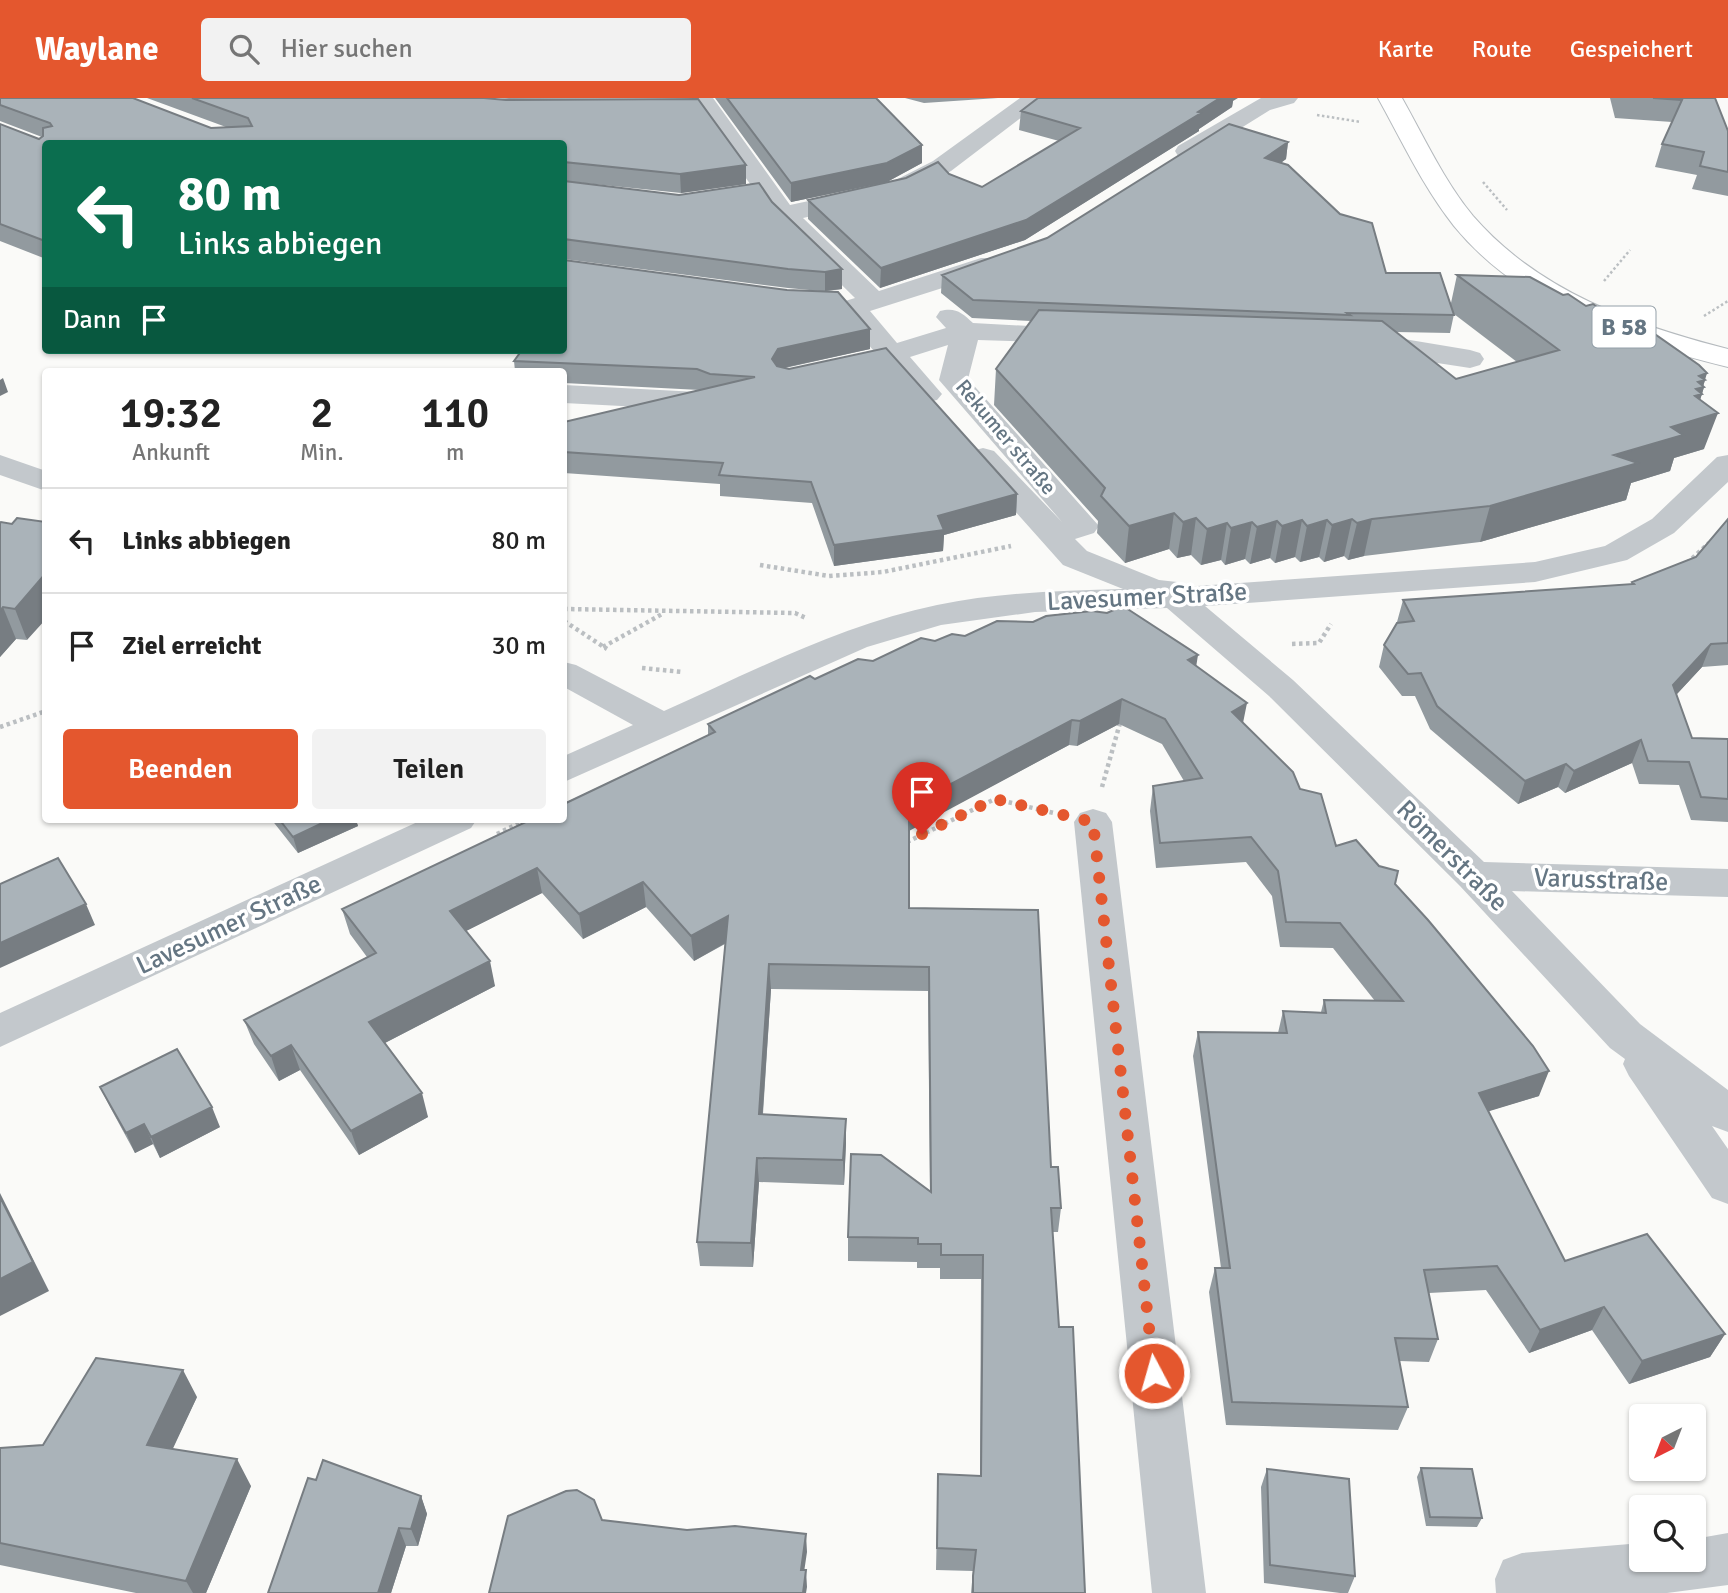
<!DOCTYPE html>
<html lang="de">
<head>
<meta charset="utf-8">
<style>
  body { margin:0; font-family:Signika,sans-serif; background:#f2f2f2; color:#222; height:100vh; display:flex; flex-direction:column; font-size:26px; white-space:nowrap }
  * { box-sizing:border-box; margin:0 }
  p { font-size:23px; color:#767676 }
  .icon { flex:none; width:38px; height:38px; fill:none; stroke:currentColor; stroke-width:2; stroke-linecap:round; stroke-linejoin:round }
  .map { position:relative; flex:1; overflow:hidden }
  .details { position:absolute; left:42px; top:270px; width:525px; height:455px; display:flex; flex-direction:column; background:#fff; border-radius:7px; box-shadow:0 2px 5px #0004 }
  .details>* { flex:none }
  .top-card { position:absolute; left:42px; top:42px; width:525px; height:214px; border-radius:7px; box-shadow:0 2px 5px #0004; background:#0b6e4f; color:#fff; overflow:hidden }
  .needle { width:46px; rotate:222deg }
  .buttons { position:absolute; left:1629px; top:1306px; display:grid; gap:14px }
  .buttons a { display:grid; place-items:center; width:77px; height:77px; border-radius:7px; background:#fff; box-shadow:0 2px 5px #0004; font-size:35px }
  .pin { position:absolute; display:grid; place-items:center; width:60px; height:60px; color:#fff; margin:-72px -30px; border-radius:50% 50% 50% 0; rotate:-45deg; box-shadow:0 0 7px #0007 }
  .pin .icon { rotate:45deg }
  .me { position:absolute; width:77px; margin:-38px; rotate:354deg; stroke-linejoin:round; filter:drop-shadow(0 0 5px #0008) }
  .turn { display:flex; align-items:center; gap:24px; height:147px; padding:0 21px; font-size:32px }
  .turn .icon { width:91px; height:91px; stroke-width:2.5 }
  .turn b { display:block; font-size:49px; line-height:60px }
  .then { display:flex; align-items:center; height:66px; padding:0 21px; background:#0003; gap:14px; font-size:26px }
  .eta { display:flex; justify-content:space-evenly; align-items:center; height:119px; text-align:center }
  .eta b { font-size:42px; font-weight:600; line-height:49px }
  .action { display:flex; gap:14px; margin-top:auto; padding:14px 21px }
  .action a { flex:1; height:80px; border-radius:7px; background:#e4572e; color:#fff; font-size:28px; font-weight:600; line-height:80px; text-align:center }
  .action a+a { background:#f2f2f2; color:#222 }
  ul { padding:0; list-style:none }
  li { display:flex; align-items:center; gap:21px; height:105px; padding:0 21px; border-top:2px solid #e0e0e0 }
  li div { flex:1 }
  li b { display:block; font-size:26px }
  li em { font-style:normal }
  header { display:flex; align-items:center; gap:42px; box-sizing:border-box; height:98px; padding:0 35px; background:#e4572e; color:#fff }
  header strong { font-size:33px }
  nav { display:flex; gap:38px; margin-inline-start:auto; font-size:24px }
  .search { width:490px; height:63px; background:#f2f2f2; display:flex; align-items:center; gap:18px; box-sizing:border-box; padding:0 24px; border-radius:7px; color:#767676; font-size:26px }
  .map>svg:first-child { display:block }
</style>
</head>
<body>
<header>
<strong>Waylane</strong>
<div class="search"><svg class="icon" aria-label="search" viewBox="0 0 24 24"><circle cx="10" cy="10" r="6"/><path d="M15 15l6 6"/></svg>Hier suchen</div>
<nav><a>Karte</a><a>Route</a><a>Gespeichert</a></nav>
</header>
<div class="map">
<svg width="1728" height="1495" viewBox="0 0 1728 1495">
  <rect width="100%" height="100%" fill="#fafaf8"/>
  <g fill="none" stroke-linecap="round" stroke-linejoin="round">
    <defs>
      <path id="major" d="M1378,0H1402C1424,39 1444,83 1473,118C1539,194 1634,227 1728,251V269C1628,244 1522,211 1454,128C1423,89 1402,43 1378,0Z"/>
    </defs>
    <!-- major casing -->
    <use href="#major" stroke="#b5babe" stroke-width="2"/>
    <!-- path-far1 -->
    <path stroke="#bbbfc2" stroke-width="2.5" stroke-dasharray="2.5 2.5" stroke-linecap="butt" d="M1317,17L1361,24
      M1483,84L1507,112
      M1604,183L1630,152
      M1704,218L1728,203"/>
    <!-- path -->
    <path stroke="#bbbfc2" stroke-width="4.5" stroke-dasharray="3.5 3.5" stroke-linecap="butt" d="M1687,465L1709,445
      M760,467L829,478L883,474L1011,448
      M564,511L795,515L806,520
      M564,523L607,551
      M1292,546L1319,545L1331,526
      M603,549L664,515
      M642,570L682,574
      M0,629L46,613
      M1102,689L1120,625
      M497,736L527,721
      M907,744L995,701L1054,715"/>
    <!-- minor -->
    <path fill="#c3c8cc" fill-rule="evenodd" d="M689,0H713L790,107L888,86L933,63L1020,0H1047L951,73L905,97L803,120L879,193L981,160H999L1003,166L999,172L870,213L897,245L946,230L936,219L940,213C956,209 962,215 973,225L1084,231L1088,237L1084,243L1074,245L978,242L968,281L1099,428L1094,435L1075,441L1087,453L1159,482L1177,484L1183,489L1535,464L1605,448L1652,421L1717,359L1728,357V384L1674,435L1627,462L1535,484L1205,508L1293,582L1484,764L1728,771V799L1512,793L1640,926L1728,992V1034L1712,1028L1728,1051V1106L1712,1100L1629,978L1623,966L1625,961L1610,950L1460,788L1269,598L1167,510L1035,514L941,527L867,549L564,684V658L633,627L564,589V564L576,567L664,613C753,573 841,527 937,507C998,494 1061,493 1123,491L1063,467L972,365L968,359L972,353L983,350L994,353L1062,424L939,282L948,247L910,259L942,296L937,302C913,308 900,283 886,266L869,271L859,268L855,262L859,256L873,252L838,210L842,204L855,200L775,121Z
      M1261,0H1298L1294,5L1270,12L1196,58H1178L1175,53L1178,48Z
      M1369,239L1398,240L1470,252L1480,255L1484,261L1480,267L1470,270L1359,253L1355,247L1359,241Z
      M564,287L698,294L708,297L713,303L708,309L698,312L564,305Z
      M0,357L46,373V393L0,377Z
      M1093,711L1106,715L1112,724L1206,1495H1152L1074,724L1080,715Z
      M424,721H477L471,730L0,949V915Z
      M1728,1435V1487L1667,1495H1496L1495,1481L1503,1462L1522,1455L1642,1445V1461H1694V1441Z"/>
    <!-- major -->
    <use href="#major" fill="#fff" fill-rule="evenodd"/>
  </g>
  <!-- wall -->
  <path fill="#929a9f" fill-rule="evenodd" d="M0,0L211,30L226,29L147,0H484L746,86L681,95L564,83L679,97L772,104L842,171V191L826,193L870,231V251L785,270L1017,396L1016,417L944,437L943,453L834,468L812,405L720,398V386L564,375V324L700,292L564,285V273H515L514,263L787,192L820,193L788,190L564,161V46H46V161L0,143V26L39,41L42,39L0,23Z
    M495,0H687L509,1Z
    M715,0H876L922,65L887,84L791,104Z
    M905,0H998L924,5Z
    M1610,0H1715L1728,33V98L1692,91L1697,77L1655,69L1662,46L1672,24L1615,20Z
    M1233,3L1232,9L1199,31V33L1025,142L880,190L808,121V102L949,76L982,89L1059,43L1019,32L1021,13Z
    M1288,44L1286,61L1281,65L1386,175L1451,205L1457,177L1563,197L1586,208L1705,282L1703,288L1704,289L1700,302L1704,351L1674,360L1670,373L1631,385L1626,402L1480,444L1364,458L1348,462L1344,458L1324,464L1319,459L1300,464L1295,459L1275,465L1270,460L1250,466L1245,461L1225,467L1221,462L1201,467L1191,457L1177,460L1169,451L1125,465L1097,435L1098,423L994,307L996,271L1031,223L972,220L941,195L942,177L1047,140ZM1454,216L1517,264L1456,281L1396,234L1450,235Z
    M1728,421V567L1702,569L1676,597L1692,640L1728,641V724L1691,722L1679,687L1639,686L1632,665L1565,695L1558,689L1518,706L1430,631L1415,598H1402L1379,569L1384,547L1397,524L1403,502L1631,486L1632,484L1696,459Z
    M0,425L27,542L16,541L0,559Z
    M935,543L1196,568L1243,625L1300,691L1336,748L1395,786L1539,998L1488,1013L1565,1163L1725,1236L1710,1259L1629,1286L1592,1232L1529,1255L1486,1192L1429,1195L1438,1241L1429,1264L1399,1263L1408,1309L1398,1332L1226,1327L1209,1194L1215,1170H1221L1193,958L1198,934L1278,935L1283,913L1321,914L1324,902L1375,903L1333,850L1280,849L1272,798L1246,764L1156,770L1150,713L1153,688L1184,683L1162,646L1119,626L1077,648L1069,647L909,732V810L1051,1069L1061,1110L1058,1134H1052L1059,1229L1085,1495H971L973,1473L936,1472L938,1376L980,1378L981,1181H940V1170H917V1164L848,1163V1139L930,1093L928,893L771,891L763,1016L846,1021V1045L844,1087L759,1084L753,1169L700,1168L697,1144L725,846L694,863L646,809L583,841L542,795L466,833L495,888L385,945L428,1019L359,1057L300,972L279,983L254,946L244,922L367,859L350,836L342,811L708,637V626L815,581Z
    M271,721H358L356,722L358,728L298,755Z
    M100,989L220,1029L160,1060L153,1046L135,1055L110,1009Z
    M197,1299L172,1351L251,1388L206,1495H136L0,1467V1350L43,1347Z
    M1421,1370L1482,1420L1477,1429L1426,1428L1417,1379Z
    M1267,1371L1355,1478L1348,1495H1340L1264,1485L1261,1389Z
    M421,1398L427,1416L418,1448H406L391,1495H268Z"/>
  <!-- shaded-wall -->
  <path fill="#777d82" d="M1220,0H1238L1233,3L1232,9L1199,31V33L1025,142L880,190L881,170Z
    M1288,44L1286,61L1263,77L1265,60Z
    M922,47V65L887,84L791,104V85Z
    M746,67V86L681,95L680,76Z
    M842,171V191L825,193V174Z
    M870,231V251L778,271L772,261L778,251Z
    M1707,275L1703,289H1704L1702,296L1693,322L1718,315L1704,351L1674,360L1670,373L1631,385L1626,402L1480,444L1490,408L1614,357L1671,329L1699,278Z
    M3,280L8,294L0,298V282Z
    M1017,396L1016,417L944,437L943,453L834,468V447Z
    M1174,415L1169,451L1125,465L1129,428Z
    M1196,420L1191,457L1177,460L1183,424Z
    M1352,421L1344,458L1324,464L1332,427Z
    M1372,421L1364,458L1348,462L1357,425Z
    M1302,422L1295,459L1275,465L1282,428Z
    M1327,422L1319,459L1300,464L1307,428Z
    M1277,423L1270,460L1250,466L1257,429Z
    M1252,424L1245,461L1225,467L1231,430Z
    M1227,425L1221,462L1201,467L1207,431Z
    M46,475V521L27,542L15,511Z
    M3,509L16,541L0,559V513Z
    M1711,546L1702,569L1664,610L1673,587Z
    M1198,557L1194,582L1188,562Z
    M1122,601L1119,626L1077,648L1080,623Z
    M1247,605L1242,630L1232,614Z
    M1072,622L1069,647L909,733V708Z
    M1641,642L1632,665L1565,695L1574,673Z
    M1566,666L1558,689L1518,706L1525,683Z
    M331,721H358L356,722L358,728L298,755L293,739Z
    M537,770L542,795L456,838L450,813Z
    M643,784L646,809L583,841L579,816Z
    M86,806L95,827L0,870V845Z
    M728,818L729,843L694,863L691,838Z
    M490,863L495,888L377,949L369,924Z
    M769,866L771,891L761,1040L759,1016Z
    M291,947L300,972L279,983L271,958Z
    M1549,973L1539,998L1470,1019L1479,995Z
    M422,995L428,1019L359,1057L351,1033Z
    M212,1009L220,1029L160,1060L151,1039Z
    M846,1021V1045L844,1087L843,1062Z
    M144,1026L153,1046L135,1055L126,1035Z
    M757,1060L759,1084L753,1169L751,1145Z
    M0,1095L49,1193L0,1218Z
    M1604,1209L1592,1232L1529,1255L1540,1232Z
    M1725,1236L1710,1259L1629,1286L1642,1263Z
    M183,1272L197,1299L162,1374L147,1347Z
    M237,1361L251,1388L206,1495H193L186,1483Z
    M421,1398L427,1416L418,1448L411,1431Z
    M399,1430L406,1448L391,1495H378Z
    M806,1436L807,1454L802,1488L801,1472Z
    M806,1472L807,1489L806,1495H803Z"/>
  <!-- building -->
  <path fill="#aab3b9" stroke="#777d82" stroke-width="2" d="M0,0H133L211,30L252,28L248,20L192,0H484L506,2L698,1L746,67L680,76L564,64V46H46L45,143L0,126V26L39,41L43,38V30L52,28L50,25L0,7Z
    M727,0H876L922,47L887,65L791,85Z
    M1038,0H1220L1198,14L1201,15L1026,122L881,170L808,102L906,80L938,64L949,76L982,89L1080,30L1021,13Z
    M1653,0H1715L1728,33V74L1700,68L1704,54L1662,46L1682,2Z
    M1229,26L1288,44L1265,60L1288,67L1340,116L1372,125L1386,175H1440L1454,217L1347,215L1350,217L973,202L942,177L1047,140Z
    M564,83L679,97L759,85L772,104L842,171L825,174L788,171L564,141Z
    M564,162L787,192L838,194L870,231L778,251L772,261L777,268L789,271L886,250L1017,396L938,418L944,432L834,447L811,384L719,377L723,365L564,354V324L755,279L710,276L697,271L514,263L522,252H564Z
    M1457,177L1530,179L1563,197L1568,196L1586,208L1593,206L1606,215L1646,230L1699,267L1707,275L1699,278L1705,282L1698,284L1704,289L1696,291L1702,296L1695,298L1718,315L1671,329L1683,337L1614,357L1638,365L1490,408L1372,421L1357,425L1352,421L1332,427L1327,422L1307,428L1302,422L1282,428L1277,423L1257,429L1252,424L1231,430L1227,425L1207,431L1196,420L1183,424L1174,415L1129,428L1101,398L1105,390L996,271L1039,212L1382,223L1456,281L1559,252Z
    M17,420L46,424V475L15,511L3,509L0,513V425L1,424L12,426Z
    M1728,421V545L1711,546L1673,587L1692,640L1728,641V701L1701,699L1689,664L1648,663L1641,642L1574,673L1566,666L1525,683L1437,608L1421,575L1408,576L1384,547L1397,525L1414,523L1403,502L1634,486L1632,484L1696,459Z
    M1123,508L1198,557L1188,562L1247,605L1232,614L1293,674L1300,691L1321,696L1336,748L1356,742L1379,768L1398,773L1395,786L1428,822L1533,948L1549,973L1479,995L1565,1163L1647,1136L1725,1236L1642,1263L1604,1209L1540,1232L1497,1168L1424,1172L1438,1241L1395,1240L1408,1309L1232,1304L1215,1170H1230L1198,934L1287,935L1283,913L1326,915L1324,902L1403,903L1340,825L1286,824L1278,773L1251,739L1160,745L1153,688L1202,680L1165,621L1122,601L1080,623L1072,622L909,708V810L1038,812L1051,1069H1058L1061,1110H1051L1059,1229H1073L1085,1495H973V1478L976,1452L937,1450L938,1376L981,1378L983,1157H941V1146H918V1140L848,1139L851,1056L881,1057L931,1094L929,869L769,866L759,1016L846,1021L843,1062L757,1060L751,1145L697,1144L728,818L691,838L643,784L579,816L537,770L450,813L490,863L369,924L422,995L351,1033L291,947L271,958L244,922L376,855L342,811L532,721H564V706L715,634L708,626L810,578L815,581L858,561L873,563L921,540L935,543L952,536L965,538L997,523L1033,524L1046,518L1092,513L1107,515Z
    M279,721H331L293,739Z
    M58,760L86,806L0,845V786Z
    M177,951L212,1009L151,1039L144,1026L126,1035L100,989Z
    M0,1099L33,1164L0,1181Z
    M96,1260L183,1272L147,1347L237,1361L186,1483L0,1445V1350L43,1347Z
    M323,1362L421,1398L411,1431L399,1430L378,1495H268L308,1380L316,1382Z
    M1421,1370L1472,1371L1482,1420L1430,1419Z
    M1267,1371L1349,1381L1355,1478L1270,1467Z
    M577,1392L594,1402L602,1422L687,1432L735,1428L806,1436L801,1472H806L803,1495H489L508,1418L566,1393Z"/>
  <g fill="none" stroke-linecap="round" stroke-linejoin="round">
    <!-- route -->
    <path stroke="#e4572e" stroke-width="12" stroke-dasharray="0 21.6" d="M922,736L995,701L1093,724L1154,1275"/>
  </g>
  <g text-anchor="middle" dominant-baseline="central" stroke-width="7" stroke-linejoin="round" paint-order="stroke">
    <!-- far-street labels -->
    <g font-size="21" fill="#657683" stroke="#fff">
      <text transform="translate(1006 339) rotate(50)">Rekumer straße</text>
    </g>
    <!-- shield labels -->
    <rect fill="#fff" stroke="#939fa8" stroke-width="2" x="1592.5" y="208.5" width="63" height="41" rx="5"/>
    <g font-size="24" font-weight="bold" fill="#657683">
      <text x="1624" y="229">B 58</text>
    </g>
    <!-- street labels -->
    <g font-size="26" fill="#657683" stroke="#fff">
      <text transform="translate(1147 499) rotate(-3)">Lavesumer Straße</text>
      <text transform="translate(1452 758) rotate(45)">Römerstraße</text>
      <text transform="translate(1601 782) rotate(2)">Varusstraße</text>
      <text transform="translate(229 827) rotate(-25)">Lavesumer Straße</text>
    </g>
  </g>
</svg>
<div class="buttons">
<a><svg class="needle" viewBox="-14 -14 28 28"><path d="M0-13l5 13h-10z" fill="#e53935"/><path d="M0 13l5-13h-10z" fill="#767676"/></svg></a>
<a><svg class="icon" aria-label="search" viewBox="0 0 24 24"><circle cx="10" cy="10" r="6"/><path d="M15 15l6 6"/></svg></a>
</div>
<div class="pin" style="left:922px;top:736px;background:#d93025"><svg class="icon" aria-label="arrive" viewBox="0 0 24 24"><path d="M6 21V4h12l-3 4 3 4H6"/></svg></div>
<svg class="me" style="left:1154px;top:1275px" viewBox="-20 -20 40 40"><circle r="17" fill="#e4572e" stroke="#fff" stroke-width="3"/><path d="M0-11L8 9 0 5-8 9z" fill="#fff"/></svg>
<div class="top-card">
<div class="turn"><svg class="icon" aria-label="left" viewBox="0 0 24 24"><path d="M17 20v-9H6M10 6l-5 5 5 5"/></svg><div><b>80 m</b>Links abbiegen</div></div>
<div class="then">Dann<svg class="icon" aria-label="arrive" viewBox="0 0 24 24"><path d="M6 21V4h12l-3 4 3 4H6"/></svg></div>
</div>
<section class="details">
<div class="eta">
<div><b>19:32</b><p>Ankunft</p></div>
<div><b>2</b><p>Min.</p></div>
<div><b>110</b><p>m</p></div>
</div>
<ul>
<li><svg class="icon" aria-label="left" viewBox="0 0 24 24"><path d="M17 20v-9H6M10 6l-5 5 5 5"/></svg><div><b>Links abbiegen</b></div><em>80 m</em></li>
<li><svg class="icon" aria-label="arrive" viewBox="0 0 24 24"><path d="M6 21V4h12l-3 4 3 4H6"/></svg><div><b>Ziel erreicht</b></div><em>30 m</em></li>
</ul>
<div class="action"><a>Beenden</a><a>Teilen</a></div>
</section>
</div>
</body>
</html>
